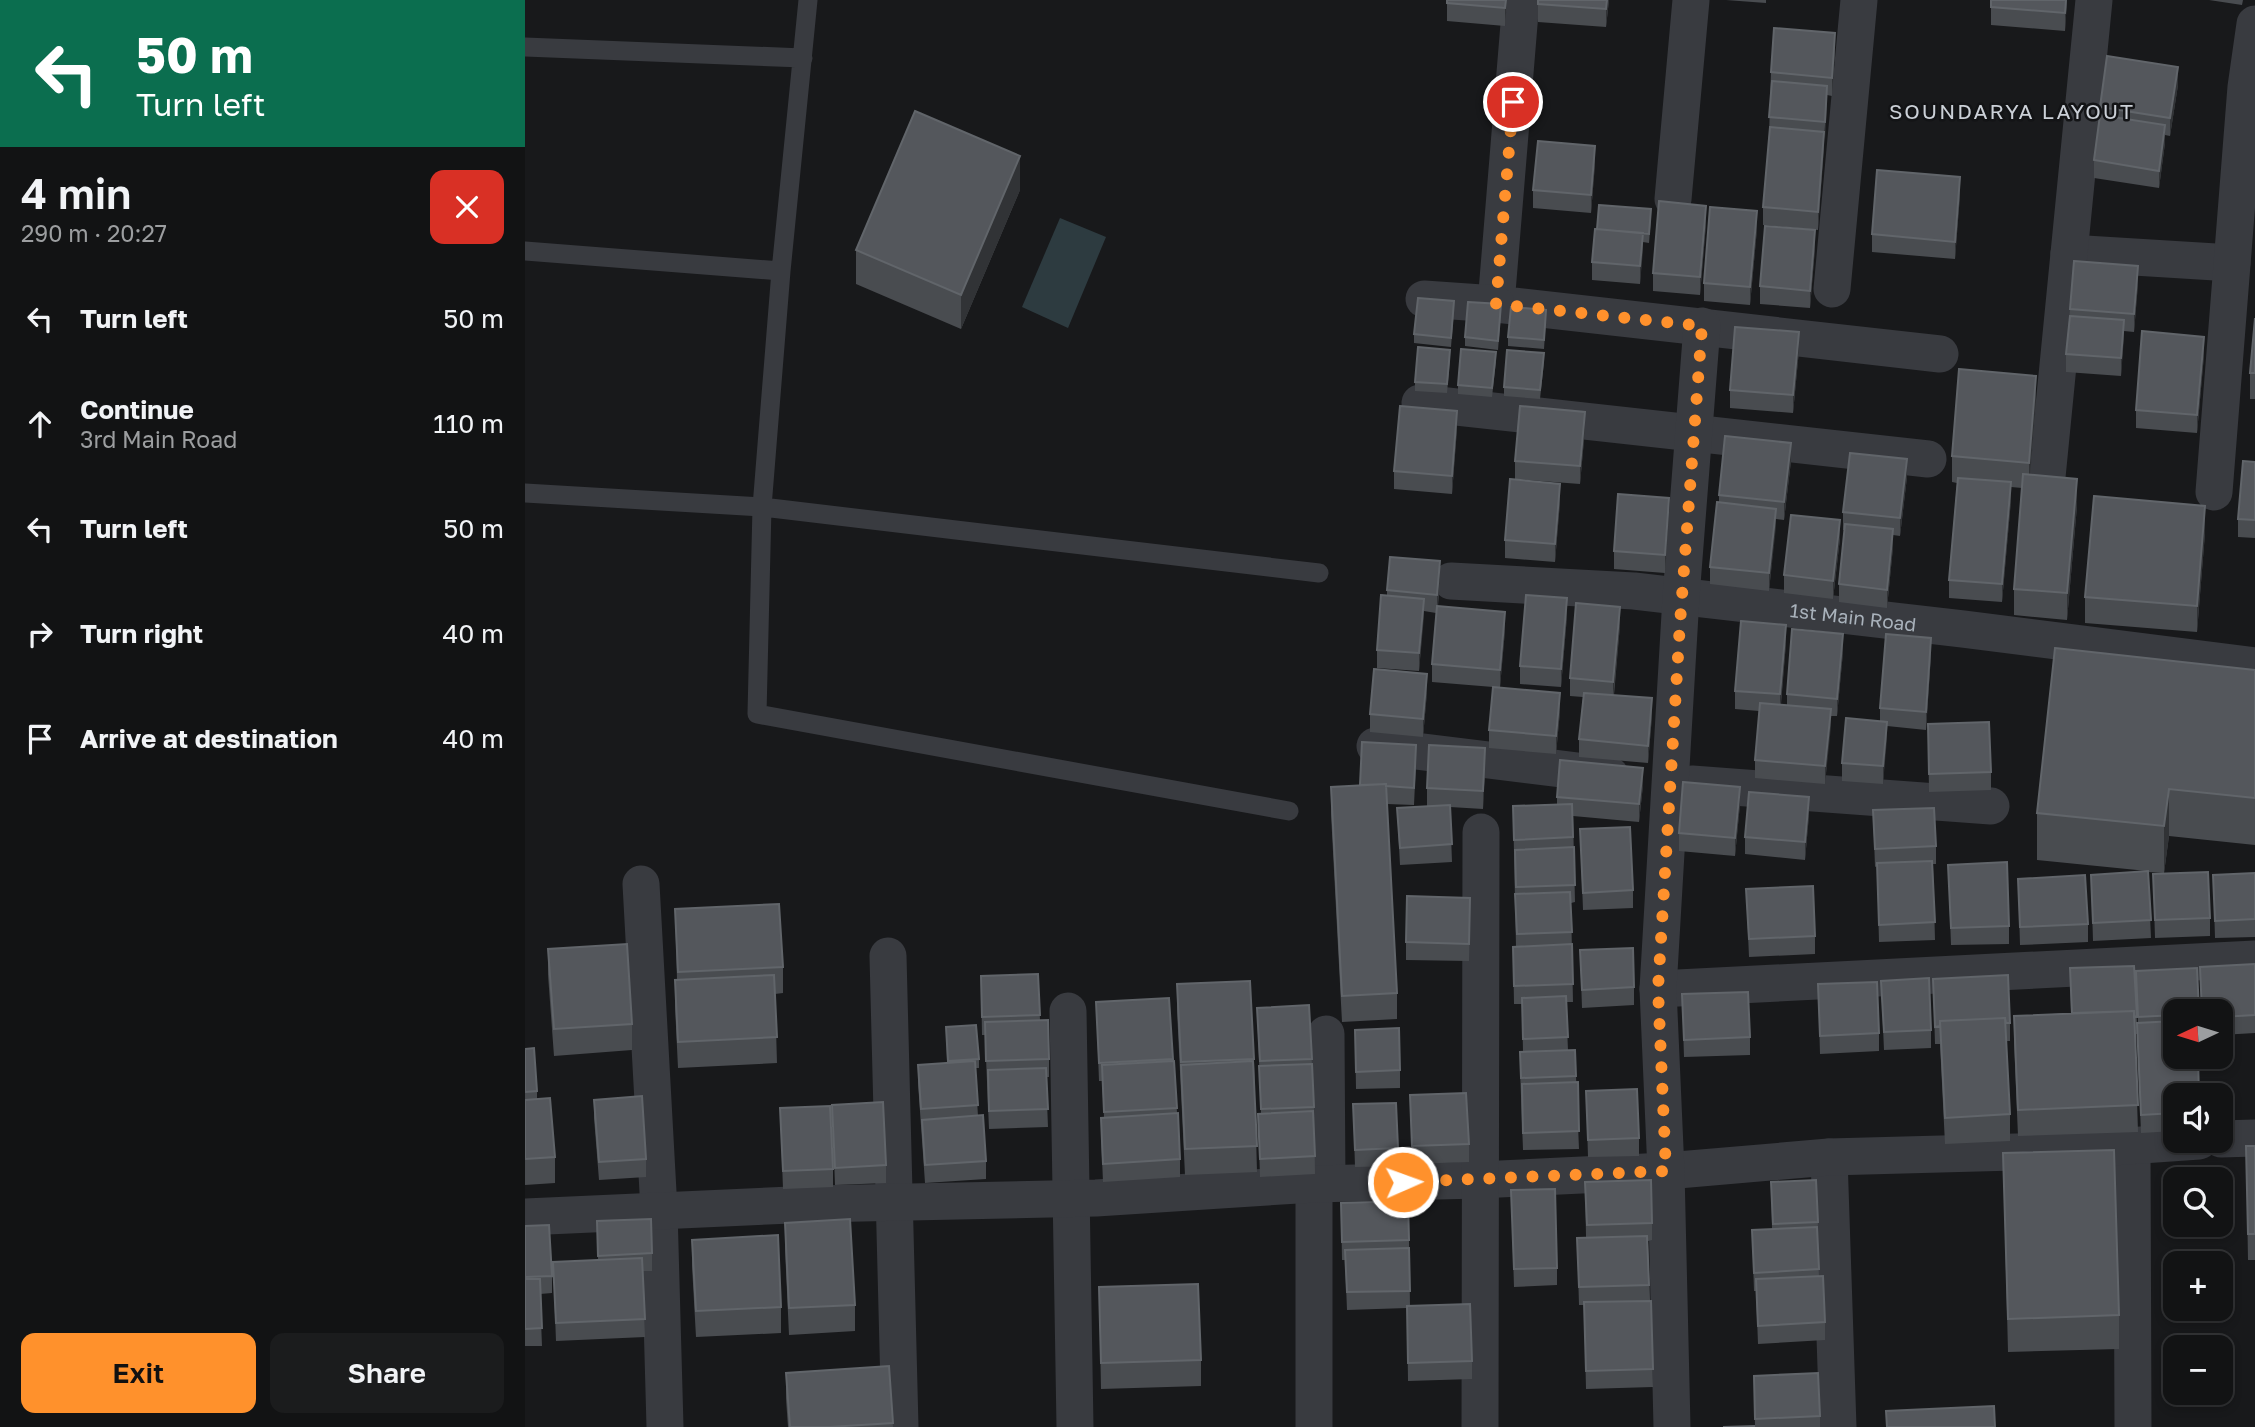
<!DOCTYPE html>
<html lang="en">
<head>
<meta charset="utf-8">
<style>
  body { margin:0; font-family:"Golos Text",sans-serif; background:#1b1c1d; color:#f1f3f6; height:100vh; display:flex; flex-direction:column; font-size:26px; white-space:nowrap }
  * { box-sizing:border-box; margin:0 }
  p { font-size:23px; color:#9c9ea0 }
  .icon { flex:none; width:38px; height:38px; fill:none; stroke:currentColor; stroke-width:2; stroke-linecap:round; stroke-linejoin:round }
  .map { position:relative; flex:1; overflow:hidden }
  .details { display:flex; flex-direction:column; background:#121314; width:525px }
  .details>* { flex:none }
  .top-card { background:#0b6e4f; color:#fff; overflow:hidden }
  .needle { width:46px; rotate:266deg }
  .fabs { position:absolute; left:1638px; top:999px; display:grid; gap:14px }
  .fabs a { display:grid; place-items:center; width:70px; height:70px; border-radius:14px; background:#121314; box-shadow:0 4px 10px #0003,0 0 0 2px #313234; font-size:35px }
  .pin { position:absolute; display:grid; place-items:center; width:60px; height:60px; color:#fff; margin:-30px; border:4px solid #fff; border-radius:50%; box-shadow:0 2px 7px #0007 }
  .me { position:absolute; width:77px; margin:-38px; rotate:88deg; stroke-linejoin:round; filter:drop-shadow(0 0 5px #0008) }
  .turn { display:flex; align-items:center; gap:24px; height:147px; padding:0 21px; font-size:32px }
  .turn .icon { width:91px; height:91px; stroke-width:2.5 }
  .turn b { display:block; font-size:49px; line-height:60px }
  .round { display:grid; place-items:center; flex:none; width:74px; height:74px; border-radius:14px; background:#1b1c1d }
  .summary { display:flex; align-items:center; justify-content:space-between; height:119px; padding:0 21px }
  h1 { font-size:42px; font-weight:600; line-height:52px }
  .cta { display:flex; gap:14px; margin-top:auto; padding:14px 21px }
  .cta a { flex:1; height:80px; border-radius:14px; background:#ff912c; color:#111; font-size:28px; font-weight:600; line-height:80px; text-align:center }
  .cta a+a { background:#1b1c1d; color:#f1f3f6 }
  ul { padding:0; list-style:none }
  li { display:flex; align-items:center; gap:21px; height:105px; padding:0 21px }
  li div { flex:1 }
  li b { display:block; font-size:26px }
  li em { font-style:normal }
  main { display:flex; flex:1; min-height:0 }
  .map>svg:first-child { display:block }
</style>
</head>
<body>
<main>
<section class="details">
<div class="top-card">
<div class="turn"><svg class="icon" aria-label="left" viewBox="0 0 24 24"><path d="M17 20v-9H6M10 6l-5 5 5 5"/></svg><div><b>50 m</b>Turn left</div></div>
</div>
<div class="summary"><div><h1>4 min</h1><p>290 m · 20:27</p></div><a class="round" style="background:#d93025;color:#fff"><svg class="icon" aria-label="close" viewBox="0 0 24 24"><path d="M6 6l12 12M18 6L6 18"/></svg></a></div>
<ul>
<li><svg class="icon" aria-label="left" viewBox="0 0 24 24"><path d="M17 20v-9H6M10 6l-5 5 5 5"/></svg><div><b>Turn left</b></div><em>50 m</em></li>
<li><svg class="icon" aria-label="ahead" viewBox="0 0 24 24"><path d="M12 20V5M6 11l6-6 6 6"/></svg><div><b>Continue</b><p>3rd Main Road</p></div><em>110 m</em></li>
<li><svg class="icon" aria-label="left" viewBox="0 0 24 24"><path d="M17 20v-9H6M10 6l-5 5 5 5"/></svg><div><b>Turn left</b></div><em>50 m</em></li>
<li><svg class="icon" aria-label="right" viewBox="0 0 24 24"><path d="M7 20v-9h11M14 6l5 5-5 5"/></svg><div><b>Turn right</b></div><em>40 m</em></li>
<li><svg class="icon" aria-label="arrive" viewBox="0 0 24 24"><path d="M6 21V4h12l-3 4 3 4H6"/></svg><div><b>Arrive at destination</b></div><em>40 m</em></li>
</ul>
<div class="cta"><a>Exit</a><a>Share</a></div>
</section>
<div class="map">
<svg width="1730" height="1427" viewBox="0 0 1730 1427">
  <rect width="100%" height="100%" fill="#18191b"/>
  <!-- water -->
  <path fill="#2d3b40" d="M535,218L581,237L543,328L497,307Z"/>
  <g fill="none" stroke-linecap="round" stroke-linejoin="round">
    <!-- service -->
    <path stroke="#393b40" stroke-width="19" d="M283,0L256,271L237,507L232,714L764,811
      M0,47L278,58
      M0,251L256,271
      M0,493L237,507L794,573"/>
    <!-- minor -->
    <g stroke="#393b40" stroke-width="37">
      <path d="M996,0L971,304L1415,354"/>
      <path d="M1148,199L1166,0"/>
      <path d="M1544,253L1707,263"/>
      <path d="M1307,289L1334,0"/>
      <path d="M899,299L971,304"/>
      <path d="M895,403L1403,459"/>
      <path d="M1522,477L1569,0"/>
      <path d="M1689,492L1721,87L1730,24"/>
      <path id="s1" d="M926,581L1109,591L1438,629L1730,666"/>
      <path d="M850,746L1085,775"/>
      <path d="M1167,784L1466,806"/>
      <path d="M116,884L134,1210L140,1427"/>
      <path d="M363,956L375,1427"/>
      <path d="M1133,989L1730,959"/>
      <path d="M543,1011L550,1427"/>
      <path d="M801,1034L802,1184"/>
      <path d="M1696,1139L1730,1138"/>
      <path d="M1607,1147L1608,1427"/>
      <path d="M1304,1157L1313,1427"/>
      <path d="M789,1184V1427"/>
      <path d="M0,1217L289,1204L571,1198L789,1184L954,1180L1141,1171L1304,1157L1530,1151L1674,1141"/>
      <path d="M955,1427L956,832"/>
      <path d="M1147,1427L1141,1171L1133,989L1156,597L1177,326"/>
    </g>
  </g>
  <!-- wall -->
  <path fill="#494c50" d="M922,0H982L980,26L922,21Z
    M1013,0H1084L1081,27L1013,22Z
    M1201,0H1241V3Z
    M1466,0H1542L1540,31L1466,25Z
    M1684,0H1718L1717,5Z
    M1310,51L1307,96L1302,95L1293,230L1238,225V207L1244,135L1246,72Z
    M1653,85L1645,136L1640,135V143L1634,188L1569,178V160L1575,118V107Z
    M1070,164L1066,213L1008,208V190Z
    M495,190L436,329L331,284V250Z
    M1435,195L1430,259L1347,252V234Z
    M1126,218L1124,243L1118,242L1115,284L1067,280V262L1072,229Z
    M1181,224L1175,295L1128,291V273Z
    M1232,229L1225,305L1179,301V283Z
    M1290,248L1285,308L1235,304V286Z
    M1613,284L1609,332L1599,331L1596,376L1541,372V354L1545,309Z
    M929,310L926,347L889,343V334Z
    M976,313L973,350L940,346V337Z
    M1730,318V399H1725V373Z
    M1021,319L1019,349L983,346V337Z
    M1274,350L1268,413L1205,408V390Z
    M1679,355L1672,433L1611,428V410Z
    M925,359L922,393L890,391V382Z
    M971,361L967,397L933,394V385Z
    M1019,362L1015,399L979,396V387Z
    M1511,402L1505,475L1552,506L1542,620L1489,615V589L1497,488L1486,487V500L1477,602L1424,598V580L1432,483L1427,482V456Z
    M932,429L927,494L869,489V471Z
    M1060,429L1055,484L990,479V461Z
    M1266,461L1259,520L1251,519L1244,591L1185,584V567L1194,502V495Z
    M1730,462V538L1713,537V519Z
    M1382,477L1375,536L1368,535V547L1362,608L1314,602V584L1320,530H1318V512Z
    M1035,502L1030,562L980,558V540Z
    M1144,516L1140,573L1089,569V551Z
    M1680,533L1672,632L1560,623V597Z
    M1315,538L1308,599L1259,593V575Z
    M915,579L913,606L980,630L975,687L1035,711L1031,754L964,748V730L968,687L907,682V664L911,613L899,611L894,671L852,668V650L862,596V590Z
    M1042,616L1036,687L995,684V666Z
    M1095,625L1089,695L1127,716L1123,763L1054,757V739L1058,697L1045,696V678Z
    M1261,643L1256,704L1262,705V694L1318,652L1312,716H1306L1300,784L1230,778V760L1234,711L1210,709V691Z
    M1406,655L1401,730L1362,726L1358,784L1317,781V763L1355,721V708Z
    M1730,670V845L1644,836L1639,873L1623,872L1626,938L1568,941L1566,875L1622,871L1512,860V813Z
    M902,692L898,737L845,732V714Z
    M1403,724L1466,772V790L1404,792Z
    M891,762L889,805L862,804L872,993V1019L817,1022L806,814V787L835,786Z
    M960,766L958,809L925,807L927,862L875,865L872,808L909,806H902V788Z
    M1118,785L1114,822L1048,816L1050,902L1046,903L1048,1002H1041L1043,1050L1051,1076L1054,1149L998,1150L995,1070L998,1052L997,1004H989L988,947H991L988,806L1032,805V797Z
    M1215,804L1210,856L1154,851V833Z
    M1348,810L1411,846V864H1408L1410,940L1354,942L1352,866L1350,867Z
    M1284,815L1280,860L1220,854V837Z
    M1055,829L1108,890V908L1058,910Z
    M1423,865L1484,926V944L1426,945Z
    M1730,873V937L1690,938L1688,875Z
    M1628,874L1685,918V936L1630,938Z
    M1493,879L1563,924V942L1495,945Z
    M1221,889L1290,936V954L1224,957Z
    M150,909L258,967V993L250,994L252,1063L153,1068L150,1006V980H152Z
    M945,915L944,961L881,960V942Z
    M23,949L107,1024V1050L29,1056L23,975Z
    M1055,950L1109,987V1005L1057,1008Z
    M1730,964V1033L1696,1035V1012H1676L1675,967Z
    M1609,966L1612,1023H1613L1611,971L1650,1012V1131L1616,1133L1612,1034H1610L1613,1132L1493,1136L1489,1042V1016L1546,1013L1545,968Z
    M513,974L515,1020L524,1059V1077H521L523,1127L464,1129L460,1035H457L456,976Z
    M1408,979L1485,1023V1041H1481L1485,1114V1141L1420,1144L1415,1044H1410Z
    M1356,981L1406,1030V1048L1359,1050Z
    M652,984L729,1059L732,1172L660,1175L652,1010Z
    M1293,984L1354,1033V1051L1295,1054Z
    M1157,994L1225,1037V1055L1159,1057Z
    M644,998L648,1061H649L652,1113L655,1159V1177L578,1182L576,1135V1118L579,1117L577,1081H574L571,1002Z
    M784,1005L789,1107L790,1174L735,1177L733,1114H736L732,1008Z
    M421,1027L454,1059V1068H450L453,1116L461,1161V1179L400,1183L393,1083V1065L422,1063Z
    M830,1030L875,1070V1088L831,1089Z
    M0,1049L12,1091V1099L30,1157V1183L0,1185Z
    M1061,1091L1114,1138V1156L1063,1157Z
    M885,1095L944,1144V1162L887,1164Z
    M69,1100L121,1159V1177L74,1180L69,1118Z
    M828,1104L873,1148V1166L830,1167Z
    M307,1105L361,1165V1183L310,1185Z
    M255,1108L308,1169V1187L258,1189Z
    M1721,1146H1730V1260H1723Z
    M1478,1153L1594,1315V1349L1483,1352Z
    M1060,1182L1127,1223V1240L1123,1241L1128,1387L1061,1389L1059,1305H1054L1052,1238L1061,1237Z
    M1246,1182L1293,1222L1292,1240L1294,1276L1300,1322V1340L1233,1344L1231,1291H1229L1227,1230L1247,1229Z
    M986,1190L1032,1268V1285L989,1287Z
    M816,1203L884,1240L885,1306L947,1361V1379L883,1381L882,1308L822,1310L820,1260H817Z
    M72,1221L127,1253V1271H117L120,1337L31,1341L28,1262L73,1260Z
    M260,1223L330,1305V1331L264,1335L260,1249Z
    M0,1226L27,1276V1293L15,1294L17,1346H0Z
    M167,1240L256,1307V1333L171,1337L167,1266Z
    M574,1287L676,1360V1386L576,1389Z
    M364,1366L368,1427H263L261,1399V1373Z
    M1229,1376L1295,1416V1427H1230Z"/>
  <!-- shaded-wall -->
  <path fill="#313336" d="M981,0H982L980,26V8Z
    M1082,0H1084L1081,27V9Z
    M1541,0H1542L1540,31V13Z
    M1310,33V51L1307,96V78Z
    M1653,67V85L1645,136V118Z
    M1302,86V104L1300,140V122Z
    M1640,125V143L1634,188V171Z
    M1299,132V150L1293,230V212Z
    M1070,146V164L1066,213V195Z
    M495,156V190L436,329V295Z
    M1435,177V195L1430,259V242Z
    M1181,206V224L1175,295V277Z
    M1232,211V229L1225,305V287Z
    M1290,230V248L1285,308V291Z
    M1118,233V251L1115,284V266Z
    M1613,266V284L1609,332V314Z
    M1599,320V338L1596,376V358Z
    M1274,332V350L1268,413V395Z
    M1679,337V355L1672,433V415Z
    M1511,376V402L1504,489V463Z
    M932,411V429L927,494V476Z
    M1060,412V429L1055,484V466Z
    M1266,443V461L1259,520V502Z
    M1382,459V477L1375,536V518Z
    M1552,479V506L1542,620V593Z
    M1486,482V500L1477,602V584Z
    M1035,484V502L1030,562V544Z
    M1144,498V516L1140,573V555Z
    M1680,506V533L1672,632V606Z
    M1251,509V527L1244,591V573Z
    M1315,520V538L1308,599V581Z
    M1368,529V547L1362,608V590Z
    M915,561V579L912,613V595Z
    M1042,598V616L1036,687V669Z
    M899,599V617L894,671V653Z
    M1095,607V625L1088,699V682Z
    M980,612V630L975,688V670Z
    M1261,625V643L1255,712V694Z
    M1318,634V652L1312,716V699Z
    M1406,638V655L1401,730V712Z
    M902,674V692L898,737V719Z
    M1035,693V711L1031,754V736Z
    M1127,698V716L1123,763V746Z
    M1306,709V727L1300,784V766Z
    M1362,722V740L1358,784V766Z
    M960,748V766L958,809V791Z
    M1118,768V785L1114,822V804Z
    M1215,787V804L1210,856V838Z
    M1644,789V836L1639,873V826Z
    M1284,797V815L1280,860V842Z"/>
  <!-- building -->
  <path fill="#54575c" stroke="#61656a" stroke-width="2" d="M922,0H981L980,8L922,3Z
    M1013,0H1082L1081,9L1013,4Z
    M1466,0H1541L1540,13L1466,7Z
    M1249,28L1310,33L1307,78L1246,72Z
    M1582,56L1653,67L1645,118L1575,107Z
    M1247,81L1302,86L1300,122L1244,117Z
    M390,111L495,156L436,295L331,250Z
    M1575,115L1640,125L1634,171L1569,160Z
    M1245,127L1299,132L1293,212L1238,207Z
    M1013,141L1070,146L1066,195L1008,190Z
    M1352,170L1435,177L1430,242L1347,234Z
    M1134,201L1181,206L1175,277L1128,273Z
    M1074,205L1126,209L1124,234L1072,229Z
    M1185,207L1232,211L1225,287L1179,283Z
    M1240,226L1290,230L1285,291L1235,286Z
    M1070,229L1118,233L1115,266L1067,262Z
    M1549,261L1613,266L1609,314L1545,309Z
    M893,298L929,301L926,338L889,334Z
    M943,302L976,304L973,341L940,337Z
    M986,307L1021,310L1019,340L983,337Z
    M1545,316L1599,320L1596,358L1541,354Z
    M1730,318V373H1725Z
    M1210,327L1274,332L1268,395L1205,390Z
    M1617,331L1679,337L1672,415L1611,410Z
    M893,347L925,350L922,384L890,382Z
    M936,349L971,352L967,388L933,385Z
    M982,350L1019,353L1015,390L979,387Z
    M1434,369L1511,376L1504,463L1427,456Z
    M875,406L932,411L927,476L869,471Z
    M995,406L1060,412L1055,466L990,461Z
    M1200,436L1266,443L1259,502L1194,495Z
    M1325,453L1382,459L1375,518L1318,512Z
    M1718,461L1730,462V520L1713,519Z
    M1498,474L1552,479L1542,593L1489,589Z
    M1433,478L1486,482L1477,584L1424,580Z
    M985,479L1035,484L1030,544L980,540Z
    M1093,494L1144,498L1140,555L1089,551Z
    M1569,496L1680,506L1672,606L1560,597Z
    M1192,502L1251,509L1244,573L1185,567Z
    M1266,515L1315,520L1308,581L1259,575Z
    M1320,524L1368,529L1362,590L1314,584Z
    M865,557L915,561L912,595L862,590Z
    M856,595L899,599L894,653L852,650Z
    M1001,595L1042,598L1036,669L995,666Z
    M1051,603L1095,607L1088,682L1045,678Z
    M912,606L980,612L975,670L907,664Z
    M1216,621L1261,625L1255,694L1210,691Z
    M1267,629L1318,634L1312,699L1262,694Z
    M1361,634L1406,638L1401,712L1355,708Z
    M1530,648L1730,670V798L1644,789L1639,826L1512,813Z
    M849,669L902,674L898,719L845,714Z
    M968,687L1035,693L1031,736L964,730Z
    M1059,693L1127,698L1123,746L1054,739Z
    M1235,703L1306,709L1300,766L1230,760Z
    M1321,718L1362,722L1358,766L1317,763Z
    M1464,722L1466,772L1404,774L1403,724Z
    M837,742L891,745L889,788L861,786V784L835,785Z
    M904,745L960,748L958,791L902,788Z
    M1035,760L1118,768L1114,804L1032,797Z
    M1158,782L1215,787L1210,838L1154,833Z
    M861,784L872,993L817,996L806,787Z
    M1224,792L1284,797L1280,842L1220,837Z
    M1047,804L1048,837L989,840L988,806Z
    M925,805L927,844L875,848L872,808Z
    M1409,808L1411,846L1350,849L1348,810Z
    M1105,827L1108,890L1058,893L1055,829Z
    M1049,847L1050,885L991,887L990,850Z
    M1407,861L1410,922L1354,925L1352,863Z
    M1482,862L1484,926L1426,928L1423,865Z
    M1623,871L1626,920L1568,923L1566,875Z
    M1683,872L1685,918L1630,920L1628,874Z
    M1730,873V919L1690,921L1688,875Z
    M1560,875L1563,924L1495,927L1493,879Z
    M1288,886L1290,936L1224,939L1221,889Z
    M1045,892L1047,932L992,934L990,894Z
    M882,896L945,898L944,944L881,942Z
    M254,904L258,967L153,972L150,909Z
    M102,944L107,1024L29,1029L23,949Z
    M1047,944L1048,984L989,986L988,947Z
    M1108,948L1109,987L1057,990L1055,950Z
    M1730,964V1015L1696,1017V1012H1677L1675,967Z
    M1609,966L1612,1016L1609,1017V1011L1547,1013L1545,968Z
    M1672,968L1674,1012H1650V1015L1613,1017L1611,971Z
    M513,974L515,1015L457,1017L456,976Z
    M249,975L252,1037L153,1042L150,980Z
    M1483,975L1485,1023H1481L1480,1018L1415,1021V1026L1410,1027L1408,979Z
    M1404,978L1406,1030L1359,1032L1356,981Z
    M725,981L729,1059L656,1062L652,984Z
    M1352,982L1354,1033L1295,1036L1293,984Z
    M1223,992L1225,1037L1159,1040L1157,994Z
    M1041,996L1043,1037L998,1039L997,998Z
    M644,998L648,1059L574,1063L571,1002Z
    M784,1005L787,1059L735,1061L732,1008Z
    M1609,1011L1613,1105L1493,1110L1489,1016Z
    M1480,1018L1485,1114L1420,1118L1415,1021Z
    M523,1020L524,1059L461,1061L460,1022Z
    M1650,1021V1057H1673L1674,1096H1650V1113L1616,1115L1612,1023Z
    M451,1025L454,1059L423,1061L421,1027Z
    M874,1028L875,1070L831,1072L830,1030Z
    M9,1048L12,1091L0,1092V1049Z
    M1050,1050L1051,1076L996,1078L995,1052Z
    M450,1061L453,1105L396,1109L393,1065Z
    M649,1061L652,1108L579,1112L577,1065Z
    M728,1061L732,1146L660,1149L656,1065Z
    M787,1064L789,1107L736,1109L734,1066Z
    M521,1068L523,1109L464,1111L463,1070Z
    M1053,1082L1054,1131L998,1133L997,1084Z
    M1112,1089L1114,1138L1063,1140L1061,1091Z
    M941,1093L944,1144L887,1146L885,1095Z
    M117,1096L121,1159L74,1162L69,1100Z
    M25,1098L30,1157L0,1159V1100Z
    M358,1102L361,1165L310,1168L307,1105Z
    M871,1103L873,1148L830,1150L828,1104Z
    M305,1106L308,1169L258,1171L255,1108Z
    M788,1111L790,1156L735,1159L733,1114Z
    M653,1113L655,1159L578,1164L576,1118Z
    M458,1115L461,1161L400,1165L397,1120Z
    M1721,1146H1730V1234H1723Z
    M1589,1150L1594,1315L1483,1319L1478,1153Z
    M1126,1180L1127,1223L1062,1225L1060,1182Z
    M1291,1180L1293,1222L1248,1224L1246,1182Z
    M1030,1189L1032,1268L989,1269L986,1190Z
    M883,1201L884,1240L817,1242L816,1203Z
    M126,1219L127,1253L73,1256L72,1221Z
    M325,1219L330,1305L264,1308L260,1223Z
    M24,1225L27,1276L0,1277V1226Z
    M1292,1227L1294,1269L1229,1273L1227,1230Z
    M253,1235L256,1307L171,1311L167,1240Z
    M1122,1236L1124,1285L1054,1287L1052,1238Z
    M884,1248L885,1291L822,1292L820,1250Z
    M117,1258L120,1319L31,1323L28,1262Z
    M1298,1276L1300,1322L1233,1326L1231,1279Z
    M0,1279H15L17,1328L0,1329Z
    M673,1284L676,1360L576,1363L574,1287Z
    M1126,1301L1128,1369L1061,1371L1059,1302Z
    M945,1304L947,1361L883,1363L882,1306Z
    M364,1366L368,1423L304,1427H265L261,1373Z
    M1293,1373L1295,1416L1230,1419L1229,1376Z
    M1469,1406L1470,1427H1362L1361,1411Z
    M1229,1426V1427H1198Z"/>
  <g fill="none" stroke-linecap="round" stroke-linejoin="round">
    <!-- route -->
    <path stroke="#ff912c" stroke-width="12" stroke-dasharray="0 21.6" d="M878,1182L1141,1171L1133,989L1155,623L1177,326L971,304L988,102"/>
  </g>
  <g text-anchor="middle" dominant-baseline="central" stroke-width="5" stroke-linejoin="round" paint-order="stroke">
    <!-- street labels -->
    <g font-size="19" fill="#a9b2bb" stroke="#131416">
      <text stroke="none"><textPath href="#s1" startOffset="404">1st Main Road</textPath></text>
    </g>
    <!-- neighbourhood labels -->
    <g font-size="21" letter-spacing="2" fill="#cbd0d7" stroke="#131416">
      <text x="1487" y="111">SOUNDARYA LAYOUT</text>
    </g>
  </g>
</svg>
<div class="fabs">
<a><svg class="needle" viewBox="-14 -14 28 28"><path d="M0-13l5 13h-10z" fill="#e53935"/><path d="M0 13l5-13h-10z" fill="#9c9ea0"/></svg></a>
<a><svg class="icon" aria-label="sound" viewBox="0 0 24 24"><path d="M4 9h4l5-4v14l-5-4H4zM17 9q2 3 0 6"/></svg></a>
<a><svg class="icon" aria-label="search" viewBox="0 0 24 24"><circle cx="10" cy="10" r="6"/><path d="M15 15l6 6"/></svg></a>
<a>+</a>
<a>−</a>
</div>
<div class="pin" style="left:988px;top:102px;background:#d93025"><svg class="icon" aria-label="arrive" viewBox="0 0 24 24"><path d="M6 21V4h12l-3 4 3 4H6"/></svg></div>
<svg class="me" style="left:878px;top:1182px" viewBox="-20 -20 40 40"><circle r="17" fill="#ff912c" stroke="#fff" stroke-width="3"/><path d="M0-11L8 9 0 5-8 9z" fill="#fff"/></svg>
</div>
</main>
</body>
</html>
